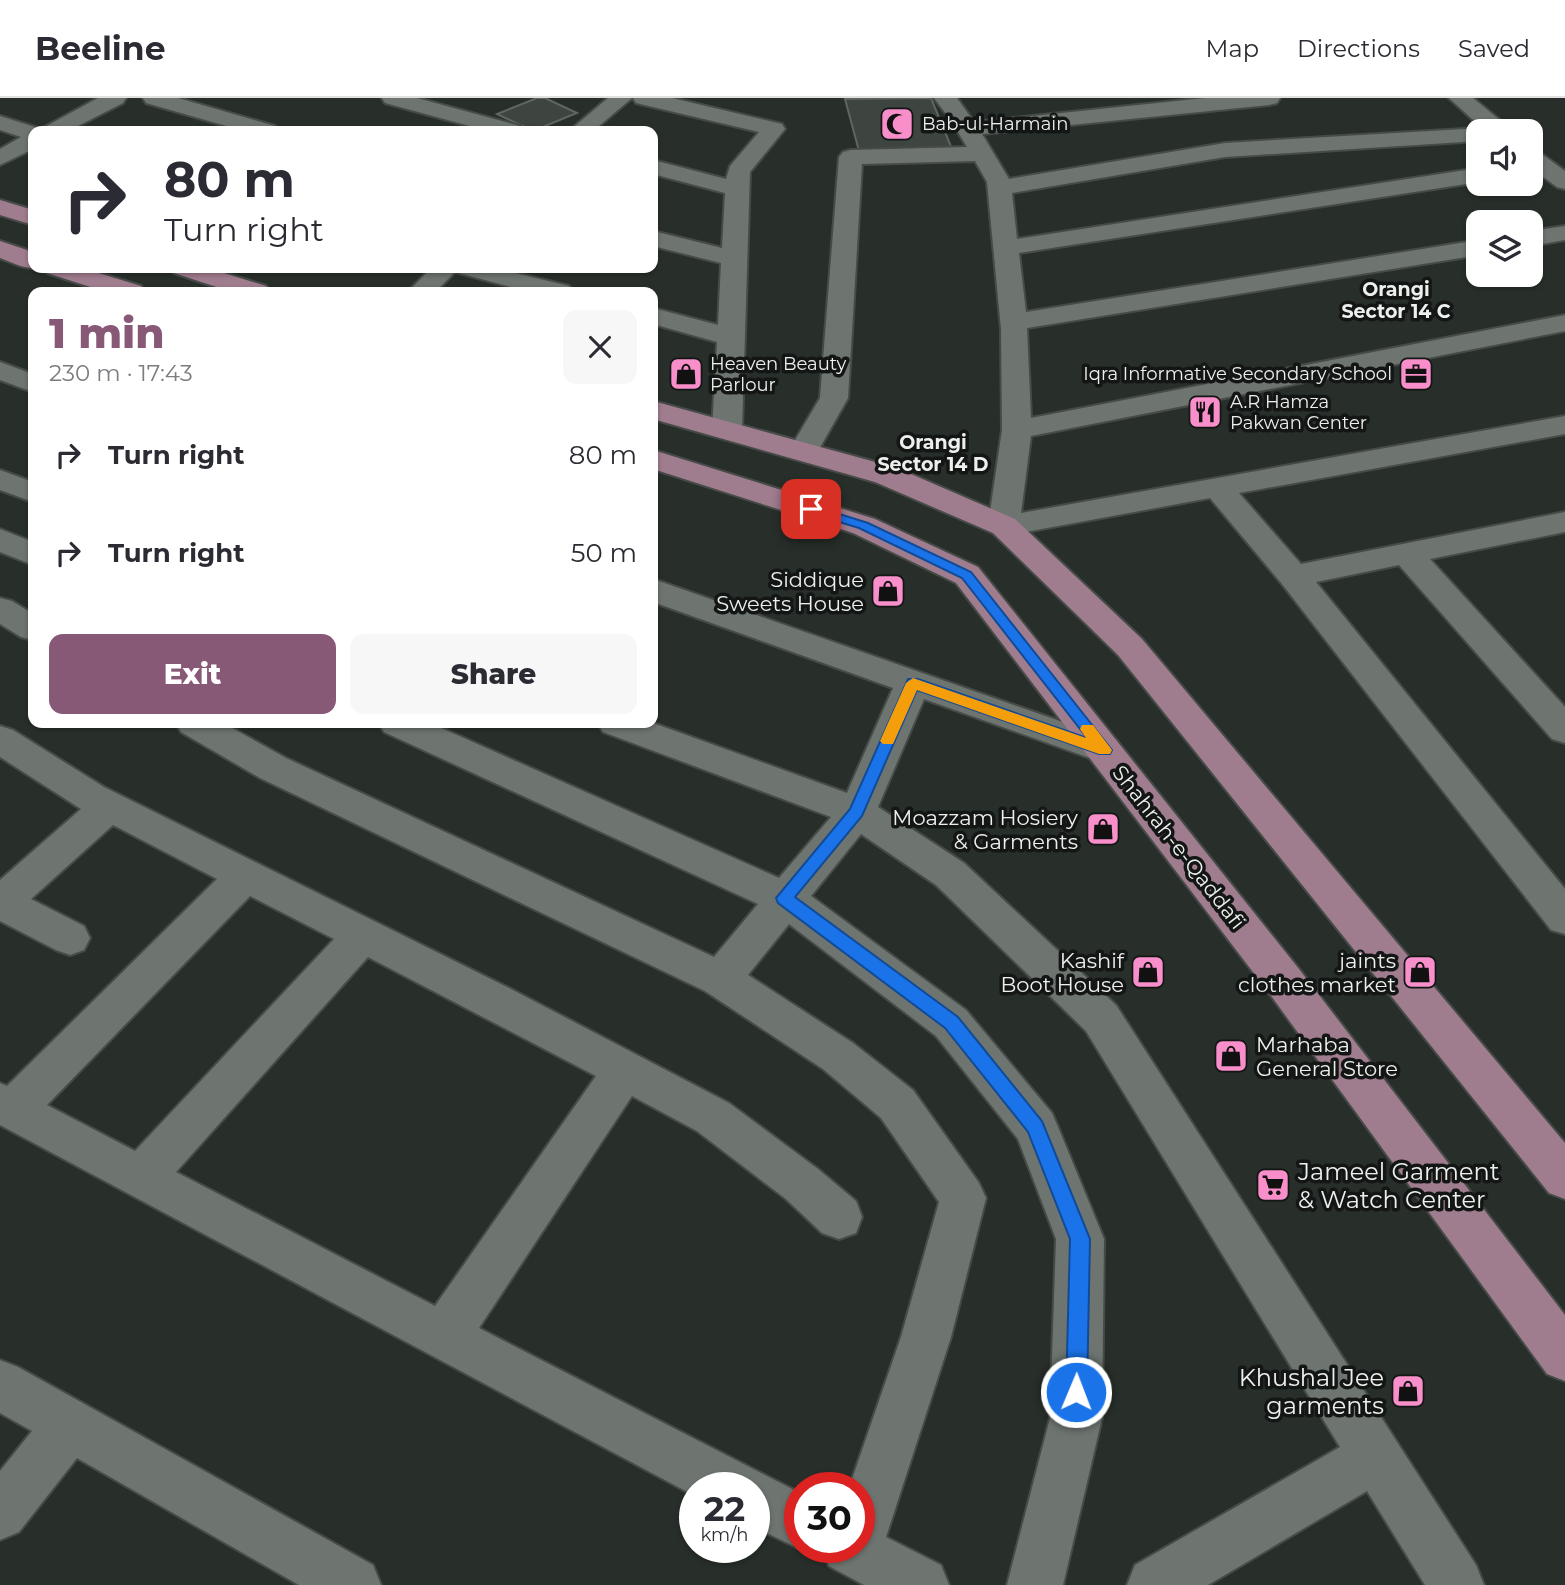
<!DOCTYPE html>
<html lang="en">
<head>
<meta charset="utf-8">
<style>
  body { margin:0; font-family:Montserrat,sans-serif; background:#f7f7f7; color:#2b2b33; height:100vh; display:flex; flex-direction:column; font-size:26px; white-space:nowrap }
  * { box-sizing:border-box; margin:0 }
  p { font-size:23px; color:#7c7c81 }
  .icon { flex:none; width:38px; height:38px; fill:none; stroke:currentColor; stroke-width:2; stroke-linecap:round; stroke-linejoin:round }
  .map { position:relative; flex:1; overflow:hidden }
  .sheet { position:absolute; left:28px; top:189px; width:630px; height:441px; display:flex; flex-direction:column; background:#fff; border-radius:14px; box-shadow:0 2px 5px #0004 }
  .sheet>* { flex:none }
  .banner { position:absolute; left:28px; top:28px; width:630px; height:147px; border-radius:14px; box-shadow:0 2px 5px #0004; background:#fff; color:#2b2b33; overflow:hidden }
  .buttons { position:absolute; left:1466px; top:21px; display:grid; gap:14px }
  .buttons a { display:grid; place-items:center; width:77px; height:77px; border-radius:14px; background:#fff; box-shadow:0 2px 5px #0004; font-size:35px }
  .speed { position:absolute; left:679px; top:1374px; display:flex; gap:14px; font-size:35px; font-weight:700; text-align:center }
  .speed>* { display:grid; place-content:center; width:91px; height:91px; border-radius:50%; background:#fff; box-shadow:0 2px 5px #0004; line-height:1 }
  .speed small { font-size:18px; font-weight:400 }
  .speed .limit { border:10px solid #d22; background:#fff; color:#111 }
  .pin { position:absolute; display:grid; place-items:center; width:60px; height:60px; color:#fff; margin:-30px; border-radius:14px; box-shadow:0 4px 10px #0006 }
  .me { position:absolute; width:77px; margin:-38px; rotate:1deg; stroke-linejoin:round; filter:drop-shadow(0 0 5px #0008) }
  .turn { display:flex; align-items:center; gap:24px; height:147px; padding:0 21px; font-size:32px }
  .turn .icon { width:91px; height:91px; stroke-width:2.5 }
  .turn b { display:block; font-size:49px; line-height:60px }
  .round { display:grid; place-items:center; flex:none; width:74px; height:74px; border-radius:14px; background:#f7f7f7 }
  .summary { display:flex; align-items:center; justify-content:space-between; height:119px; padding:0 21px }
  h1 { font-size:42px; font-weight:800; line-height:52px; color:#885877 }
  .primary-button { display:flex; gap:14px; margin-top:auto; padding:14px 21px }
  .primary-button a { flex:1; height:80px; border-radius:14px; background:#885877; color:#fff; font-size:28px; font-weight:800; line-height:80px; text-align:center }
  .primary-button a+a { background:#f7f7f7; color:#2b2b33 }
  ul { padding:0; list-style:none }
  li { display:flex; align-items:center; gap:21px; height:98px; padding:0 21px }
  li div { flex:1 }
  li b { display:block; font-size:26px }
  li em { font-style:normal }
  header { display:flex; align-items:center; gap:42px; box-sizing:border-box; height:98px; padding:0 35px; background:#fff; border-bottom:2px solid #e1e1e2 }
  header strong { font-size:33px }
  nav { display:flex; gap:38px; margin-inline-start:auto; font-size:24px }
  .map>svg:first-child { display:block }
</style>
</head>
<body>
<header>
<strong>Beeline</strong>
<nav><a>Map</a><a>Directions</a><a>Saved</a></nav>
</header>
<div class="map">
<svg width="1565" height="1487" viewBox="0 0 1565 1487">
  <rect width="100%" height="100%" fill="#282f2a"/>
  <!-- building -->
  <path fill="#3e4540" stroke="#5f6660" stroke-width="2" d="M537,0H545L577,15L533,33L497,16Z
    M931,0L952,51L859,53L845,1Z"/>
  <g fill="none" stroke-linecap="round" stroke-linejoin="round">
    <defs>
      <path id="minor" d="M98,0H126L123,5L68,33H33V51L0,67V51L21,39L0,32V18L41,31Z
        M143,0H178L275,28L278,33H244L146,5Z
        M382,0H417L520,28L523,33H488L385,5Z
        M608,0H632L593,33H569Z
        M633,0H672L782,26L785,31L750,74L742,332L737,338L727,341L717,338L712,332L717,244L653,226V210L718,227L721,165L653,148V133L722,150L725,95L653,76V62L726,81L730,68L759,34L636,5Z
        M934,0H957L974,24L1205,0H1280L1277,5L1269,7L982,36L1009,81L1225,45L1482,30L1449,0H1473L1507,28L1510,33H1479V43L1225,59L1012,95L1017,141L1479,70V84L1019,155L1026,214L1479,142V157L1027,230L1031,320L1565,217V233L1031,338L1021,415L1565,318V336L1239,395L1301,466L1565,414V434L1430,461L1565,609V645L1552,641L1399,467L1316,484L1565,791V836L1551,832L1282,486L1210,400L1004,438L993,435L988,428L1002,332L1001,231L987,84L975,63L862,66L848,300L814,360L803,363L792,360L788,354L820,300L839,59L843,54L851,52L967,49L950,21Z
        M1531,52L1539,54L1565,73V91L1557,89L1531,70Z
        M1565,128V142L1531,148V133Z
        M431,170H495L569,188L573,194H530L455,174L435,194H408Z
        M0,264L33,276V294L0,282Z
        M0,372L33,384V404L0,392Z
        M0,431L33,444V467L0,454Z
        M653,481L1117,643L1122,652L1117,661L1104,665L924,601L878,709L964,765L1116,907L1476,1467L1484,1487H1425L1367,1393L1208,1487H1127L1135,1467L1340,1349L1086,933L936,787L861,736L811,798L966,912L1052,1015L1058,1029L1104,1141L1102,1320L1063,1487H1007L1050,1320L1056,1141L1018,1041L936,938L789,826L748,877L853,945L913,992L979,1085L986,1100L951,1239L886,1439L941,1467L949,1487H864L829,1468L821,1449H859V1390H849L901,1239L939,1104L881,1020L823,971L705,893L260,680L181,634L176,625H223L286,660L714,859L758,806L384,634L379,625H430L779,780L831,719L603,634L598,625H653L847,695L893,590L653,504Z
        M0,500L12,503L33,516V542L21,539L0,526Z
        M0,628L13,632L104,689L509,890L729,1005L818,1071L856,1103L862,1119L856,1135L839,1141L822,1135L786,1101L697,1033L632,998L479,1230L800,1395V1449H805L800,1451L754,1429V1390H695V1398L0,1027V985L7,988L217,781L113,727L31,801L84,828L90,840L84,852L70,857L56,852L0,823V782L81,711L0,659ZM250,798L334,841L135,1053L47,1007ZM368,859L596,978L435,1208L176,1074Z
        M0,1262L18,1269L373,1467L381,1487H299L77,1360L19,1434L0,1442V1373L32,1333L0,1315Z"/>
      <path id="primary" d="M0,102L33,112V127L0,117Z
        M0,143L33,154V170H36C24,171 11,164 0,160Z
        M43,170H82L141,188L145,194H106L47,175Z
        M170,170H208L266,188L270,194H232L174,175Z
        M653,303L897,370L1015,421L1142,541L1565,1045V1101L1549,1095L1118,557L993,435L875,384L653,321Z
        M653,352L875,421L978,469L1299,871L1565,1217V1283L1547,1276L1269,895L956,485L853,435L653,371Z"/>
    </defs>
    <!-- minor casing -->
    <use href="#minor" stroke="#464b47" stroke-width="4"/>
    <!-- primary casing -->
    <use href="#primary" stroke="#464b47" stroke-width="4"/>
    <!-- minor -->
    <use href="#minor" fill="#6e7570" fill-rule="evenodd"/>
    <!-- primary -->
    <use href="#primary" fill="#a07c8f" fill-rule="evenodd"/>
  </g>
  <!-- route -->
  <path fill="#1a73e8" stroke="#114b97" stroke-width="2" d="M811,407L868,425L971,474L1112,652L1110,656H1099L917,592L862,718L795,799L958,919L1042,1023L1090,1141L1087,1294L1084,1302L1076,1305L1069,1302L1066,1294L1070,1141L1028,1034L945,930L778,805L776,800L850,711L908,581H918L1087,640L962,480L859,430L806,414V408Z"/>
  <!-- slow -->
  <path fill="#f59e0b" d="M913,580L1086,640L1080,631L1082,627H1093L1112,652L1110,656H1099L917,592L893,646H883L880,643L906,585Z"/>
  <!-- icons -->
  <defs>
    <symbol id="mosque-square" viewBox="-11 -11 22 22"><rect x="-9" y="-9" width="18" height="18" rx="4" fill="#f98fca" stroke="#131614"/><path d="M3.5-4.9A6 6 0 1 0 3.5 4.9A5 5 0 1 1 3.5-4.9Z" fill="#111"/></symbol>
    <symbol id="shop-square" viewBox="-11 -11 22 22"><rect x="-9" y="-9" width="18" height="18" rx="4" fill="#f98fca" stroke="#131614"/><path d="M-5-2.5h2.3a2.7 3.5 0 0 1 5.4 0H5L5.5 6h-11ZM-1.5-2.5h3a1.5 2.3 0 0 0-3 0Z" fill="#111"/></symbol>
    <symbol id="office-square" viewBox="-11 -11 22 22"><rect x="-9" y="-9" width="18" height="18" rx="4" fill="#f98fca" stroke="#131614"/><path d="M-6-3h4V-5.5h4V-3h4V5H-6ZM-1-4.5V-3h2v-1.5ZM-6 0V1H6V0Z" fill="#111"/></symbol>
    <symbol id="restaurant-square" viewBox="-11 -11 22 22"><rect x="-9" y="-9" width="18" height="18" rx="4" fill="#f98fca" stroke="#131614"/><path d="M-5-6h1v4h1v-4h1v4h1v-4h1v5L-1.5 .5V6h-2V.5L-5-1ZM5-6V6H3V1.5H1.5Q1.5-4 5-6Z" fill="#111"/></symbol>
    <symbol id="supermarket-square" viewBox="-11 -11 22 22"><rect x="-9" y="-9" width="18" height="18" rx="4" fill="#f98fca" stroke="#131614"/><path d="M-6-5.5h2.5l.6 2H6L4.5 2H-2.5L-4.4-4H-6ZM-1.5 3.2a1.3 1.3 0 1 0 .1 0ZM3 3.2a1.3 1.3 0 1 0 .1 0Z" fill="#111"/></symbol>
  </defs>
  <g fill-rule="evenodd">
    <use href="#mosque-square" x="878" y="7" width="38" height="38"/>
    <use href="#shop-square" x="667" y="257" width="38" height="38"/>
    <use href="#office-square" x="1397" y="257" width="38" height="38"/>
    <use href="#restaurant-square" x="1186" y="295" width="38" height="38"/>
    <use href="#shop-square" x="869" y="474" width="38" height="38"/>
    <use href="#shop-square" x="1084" y="712" width="38" height="38"/>
    <use href="#shop-square" x="1129" y="855" width="38" height="38"/>
    <use href="#shop-square" x="1401" y="855" width="38" height="38"/>
    <use href="#shop-square" x="1212" y="939" width="38" height="38"/>
    <use href="#supermarket-square" x="1254" y="1068" width="38" height="38"/>
    <use href="#shop-square" x="1389" y="1274" width="38" height="38"/>
  </g>
  <g text-anchor="middle" dominant-baseline="central" stroke-width="7" stroke-linejoin="round" paint-order="stroke">
    <!-- far-poi labels -->
    <g font-size="18" fill="#ecf0ed" stroke="#131614" text-anchor="start">
      <text x="922" y="26">Bab-ul-Harmain</text>
      <text x="710" y="266">Heaven Beauty<tspan x="710" dy="21">Parlour</tspan></text>
      <text x="1392" y="276" text-anchor="end">Iqra Informative Secondary School</text>
      <text x="1230" y="304">A.R Hamza<tspan x="1230" dy="21">Pakwan Center</tspan></text>
    </g>
    <!-- far-neighbourhood labels -->
    <g font-size="19" font-weight="bold" fill="#ecf0ed" stroke="#131614">
      <text x="1396" y="191">Orangi<tspan x="1396" dy="22">Sector 14 C</tspan></text>
      <text x="933" y="344">Orangi<tspan x="933" dy="22">Sector 14 D</tspan></text>
    </g>
    <!-- poi labels -->
    <g font-size="21" fill="#ecf0ed" stroke="#131614" text-anchor="end">
      <text x="864" y="481">Siddique<tspan x="864" dy="24">Sweets House</tspan></text>
      <text x="1078" y="719">Moazzam Hosiery<tspan x="1078" dy="24">&amp; Garments</tspan></text>
      <text x="1124" y="862">Kashif<tspan x="1124" dy="24">Boot House</tspan></text>
      <text x="1396" y="862">jaints<tspan x="1396" dy="24">clothes market</tspan></text>
      <text x="1256" y="946" text-anchor="start">Marhaba<tspan x="1256" dy="24">General Store</tspan></text>
    </g>
    <!-- street labels -->
    <g font-size="21" fill="#ecf0ed" stroke="#131614">
      <text transform="translate(1179 749) rotate(52)">Shahrah-e-Qaddafi</text>
    </g>
    <!-- near-poi labels -->
    <g font-size="24" fill="#ecf0ed" stroke="#131614" text-anchor="start">
      <text x="1298" y="1073">Jameel Garment<tspan x="1298" dy="28">&amp; Watch Center</tspan></text>
      <text x="1384" y="1279" text-anchor="end">Khushal Jee<tspan x="1384" dy="28">garments</tspan></text>
    </g>
  </g>
</svg>
<div class="buttons">
<a><svg class="icon" aria-label="sound" viewBox="0 0 24 24"><path d="M4 9h4l5-4v14l-5-4H4zM17 9q2 3 0 6"/></svg></a>
<a><svg class="icon" aria-label="layers" viewBox="0 0 24 24"><path d="M12 4l9 5-9 5-9-5zM3 14l9 5 9-5"/></svg></a>
</div>
<div class="speed"><div>22<small>km/h</small></div><div class="limit">30</div></div>
<div class="pin" style="left:811px;top:411px;background:#d93025"><svg class="icon" aria-label="arrive" viewBox="0 0 24 24"><path d="M6 21V4h12l-3 4 3 4H6"/></svg></div>
<svg class="me" style="left:1076px;top:1294px" viewBox="-20 -20 40 40"><circle r="17" fill="#1a73e8" stroke="#fff" stroke-width="3"/><path d="M0-11L8 9 0 5-8 9z" fill="#fff"/></svg>
<div class="banner">
<div class="turn"><svg class="icon" aria-label="right" viewBox="0 0 24 24"><path d="M7 20v-9h11M14 6l5 5-5 5"/></svg><div><b>80 m</b>Turn right</div></div>
</div>
<section class="sheet">
<div class="summary"><div><h1>1 min</h1><p>230 m · 17:43</p></div><a class="round"><svg class="icon" aria-label="close" viewBox="0 0 24 24"><path d="M6 6l12 12M18 6L6 18"/></svg></a></div>
<ul>
<li><svg class="icon" aria-label="right" viewBox="0 0 24 24"><path d="M7 20v-9h11M14 6l5 5-5 5"/></svg><div><b>Turn right</b></div><em>80 m</em></li>
<li><svg class="icon" aria-label="right" viewBox="0 0 24 24"><path d="M7 20v-9h11M14 6l5 5-5 5"/></svg><div><b>Turn right</b></div><em>50 m</em></li>
</ul>
<div class="primary-button"><a>Exit</a><a>Share</a></div>
</section>
</div>
</body>
</html>
